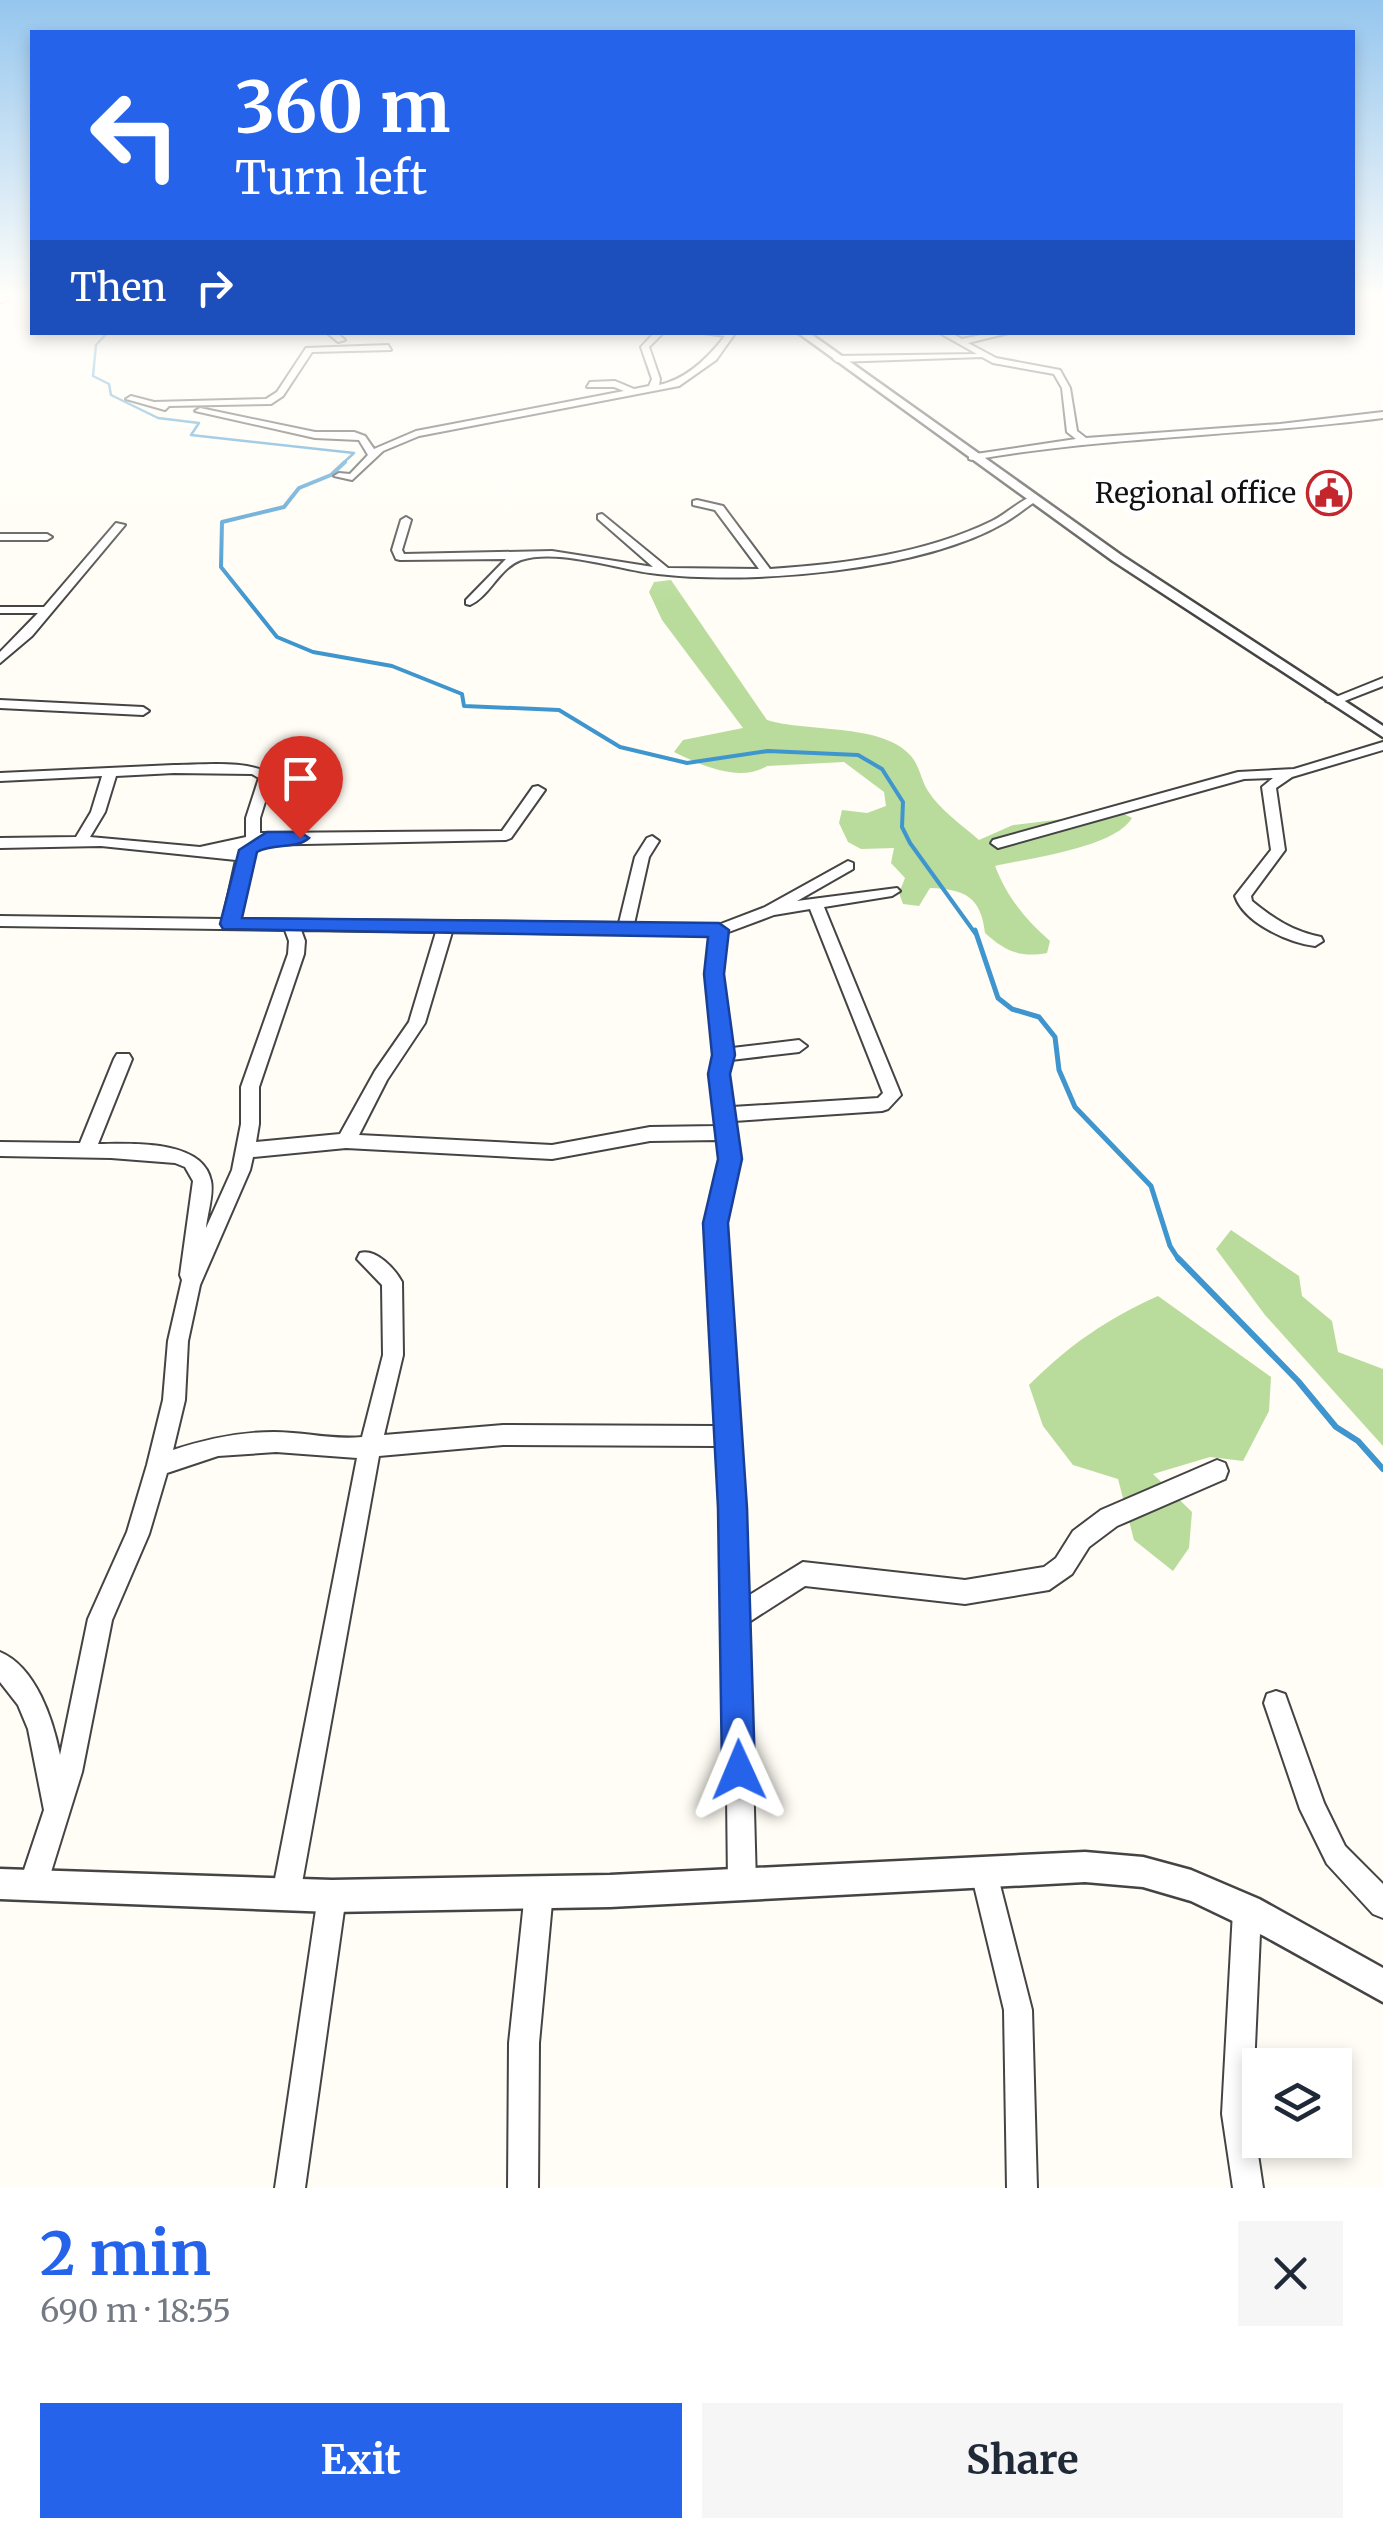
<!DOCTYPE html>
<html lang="en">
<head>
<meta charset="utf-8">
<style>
  body { margin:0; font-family:Merriweather,serif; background:#f6f6f7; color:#1f2937; height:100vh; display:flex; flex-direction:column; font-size:38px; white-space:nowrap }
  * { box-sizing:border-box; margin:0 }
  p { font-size:32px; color:#747a83 }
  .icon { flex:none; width:55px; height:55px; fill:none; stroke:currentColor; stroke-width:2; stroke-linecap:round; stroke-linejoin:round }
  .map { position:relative; height:2188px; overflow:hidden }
  .side { display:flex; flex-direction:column; background:#fff; flex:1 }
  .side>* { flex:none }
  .banner { position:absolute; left:30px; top:30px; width:1325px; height:305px; border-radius:0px; box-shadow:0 5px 15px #0003; background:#2563eb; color:#fff; overflow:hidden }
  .controls { position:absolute; left:1242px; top:2048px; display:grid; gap:20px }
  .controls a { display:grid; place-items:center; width:110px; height:110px; border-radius:0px; background:#fff; box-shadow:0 5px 15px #0003; font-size:50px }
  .pin { position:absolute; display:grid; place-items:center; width:85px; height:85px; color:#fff; margin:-102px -42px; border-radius:50% 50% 50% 0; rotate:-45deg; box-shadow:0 0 10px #0007 }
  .pin .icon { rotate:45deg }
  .me { position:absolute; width:110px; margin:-55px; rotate:359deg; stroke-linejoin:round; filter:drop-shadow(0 0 8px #0008) }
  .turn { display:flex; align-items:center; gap:35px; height:210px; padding:0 40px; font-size:45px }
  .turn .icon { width:130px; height:130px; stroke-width:2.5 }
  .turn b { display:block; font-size:70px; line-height:85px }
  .then { display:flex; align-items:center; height:95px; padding:0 40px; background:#0003; gap:20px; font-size:38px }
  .round { display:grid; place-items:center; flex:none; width:105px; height:105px; border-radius:0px; background:#f6f6f7 }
  .overview { display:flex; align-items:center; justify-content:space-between; height:170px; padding:0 40px }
  h1 { font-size:60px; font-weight:700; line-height:75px; color:#2563eb }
  .button { display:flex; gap:20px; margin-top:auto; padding:20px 40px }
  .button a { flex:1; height:115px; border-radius:0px; background:#2563eb; color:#fff; font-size:40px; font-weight:700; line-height:115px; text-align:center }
  .button a+a { background:#f6f6f7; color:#1f2937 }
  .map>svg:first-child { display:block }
</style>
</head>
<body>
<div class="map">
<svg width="1383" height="2188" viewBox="0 0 1383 2188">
  <rect width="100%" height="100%" fill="#fffdf5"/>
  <!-- forest -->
  <path fill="#b9dc9c" d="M671,580L767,720C803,732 882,723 910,755C919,764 921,780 928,791C940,810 962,825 979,840L1013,825L1120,812L1132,818C1114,848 1029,858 995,866C1007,897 1025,919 1050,941L1047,953C1020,958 1005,951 985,933C981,897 965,889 930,888L919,906L903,904L899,893L905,878L891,863L894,848L861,849L848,842L839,823L842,810L867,813L886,806L884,792L844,762L767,766C740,783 700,765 674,752L683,740L743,728L662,620L649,592L654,582Z
    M1231,1230L1299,1276L1302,1296L1332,1321L1338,1352L1383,1369V1446L1265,1315L1216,1249Z
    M1158,1296L1271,1377L1269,1411L1243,1461L1210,1457L1153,1474L1192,1512L1189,1548L1173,1571L1134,1540L1118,1479L1073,1465L1043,1426L1029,1385C1069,1345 1107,1319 1158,1296Z"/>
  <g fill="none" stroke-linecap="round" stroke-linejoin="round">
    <!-- stream-far3 -->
    <path stroke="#3f96cf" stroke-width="2.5" d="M108,332L96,345L93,376L109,384L111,395L158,418L199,423L191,435L354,453L342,464"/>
    <!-- stream-far2 -->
    <path stroke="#3f96cf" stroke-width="4" d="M345,462L331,475L299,488L284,507L222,522L221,567L277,637L313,652L392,666L462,694L464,706L559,710L620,747L687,763L768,751L858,755L882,769L903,802L902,827L910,843L975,933"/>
    <!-- stream-far1 -->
    <path stroke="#3f96cf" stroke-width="5" d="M975,930L998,998L1012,1009L1039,1017L1055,1037L1059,1070L1075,1107L1151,1186L1170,1246L1179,1260"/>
    <!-- stream -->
    <path stroke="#3f96cf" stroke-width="6" d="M1178,1258L1298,1381L1336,1427L1358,1441L1383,1469"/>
    <defs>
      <path id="minor" d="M0,298H11L0,303Z
        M326,332H336L345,340L338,342Z
        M655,332H664L649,347L660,379L659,385C687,379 708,358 725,336L696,332H736L716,360L679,386L419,436L383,451L352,480L334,476L339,473L350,474L368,455L359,440L315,438L195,411L200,408L315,432H354L365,436L374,449L416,431L624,391L614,387H587L590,382L615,381L634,389L649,386L652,379L641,347Z
        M938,332H949L962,339L995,332H1013L968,343L996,358L1060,370L1070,388L1077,431L1086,438L1280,424L1383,412V418C1246,436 1108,436 972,460L969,459V455L1076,439L1067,432L1062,388L1054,374L993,363L982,357L837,362L833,359L837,356L977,354Z
        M388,345L391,350L312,352L283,396L271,404L169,406L165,410L126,399L131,396L154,402L266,399L277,392L306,348Z
        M1032,496L1037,499L1036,501C1025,508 1015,517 1004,523C921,571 752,585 658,574C618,570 559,548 521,560C499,568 490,596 470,605L466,604V600L506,559L400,560L396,559L392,550L401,520L406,517L411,520L402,550L404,554L552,551L653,567L598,519V515L602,514L668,568L759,569L715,510L693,505V501L697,500L723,506L770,569C845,564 924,554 992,521C1006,514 1018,502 1032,496Z
        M116,523L125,525L32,636L0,663V652L38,613H0V607H44Z
        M0,534H47L52,537L47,540H0Z
        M1383,678V686L1337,704L1326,701Z
        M0,700L143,707L149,711L143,715L0,708Z
        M1383,742V750L1292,777L1276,788L1285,850L1251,896L1252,901C1274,919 1292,931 1321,937L1323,941L1315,946C1289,943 1244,923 1235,896L1271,850L1262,787L1273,778L1244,779L998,848L991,843L993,840L1238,772L1294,769Z
        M174,765C202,765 252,759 273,776L260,818V833L502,831L533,787L538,786L545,790L511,838L506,840L250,845L256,849L251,856L239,919L619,923L635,857L647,838L652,836L659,841L649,857L634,924L718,925L765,907L848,861L853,863V869L797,901L897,888L900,891L892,896L824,907L901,1095L888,1109L882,1111L734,1121L739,1159L725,1223L748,1596L803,1562L965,1580L1044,1567L1056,1558L1073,1531L1101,1510L1217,1460L1225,1463L1228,1471L1225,1479L1117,1526L1089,1547L1072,1574L1049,1590L965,1604L805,1586L749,1622L756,1884L752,1894L742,1898L732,1894L728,1884L725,1616L717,1446L503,1445L379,1456L300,1894L296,1904L286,1908L276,1904L272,1894L357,1458L276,1452L218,1456L167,1473L149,1534L112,1620L82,1772L47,1885L43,1895L33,1899L23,1895L19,1885L44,1810L28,1729L18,1705L0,1682V1652C36,1667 53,1720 60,1755L88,1619L127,1532L147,1465L163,1400L168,1341L182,1280L180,1275L193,1181L185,1167L175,1163L111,1158L0,1156V1142L80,1143L114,1059L117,1054H129L132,1059L98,1144C131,1144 203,1139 211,1181C214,1194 207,1215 206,1228L232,1170L241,1124V1087L288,954L289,941L285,930L0,926V916L223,919L236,860L101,846L0,848V838L76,837L91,812L102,776L0,781V773ZM174,773L252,774L259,778L246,818V837L200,847L90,837L105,812L116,776ZM810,909L883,1093L878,1098L732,1107L728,1074L731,1060L799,1052L807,1046L799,1040L732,1048L722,974L726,933L774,915ZM301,930L436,932L409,1022L375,1071L340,1134L256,1142L259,1124V1087L304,954L305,941ZM452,932L711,935L706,974L715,1055L710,1074L717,1126L650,1127L552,1145L359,1135L387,1080L425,1023ZM719,1140L721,1159L705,1223L716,1426L503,1425L384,1435L403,1355L402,1282C395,1269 376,1248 360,1253L357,1259L382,1285L383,1355L362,1437C332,1440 304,1432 274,1432C238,1432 207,1439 173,1450L185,1400L188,1341L200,1285L250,1170L253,1157L346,1148L552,1159L650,1141Z
        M1276,1691L1285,1694L1324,1803L1345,1846L1383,1884V1918L1373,1914L1327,1864L1300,1809L1264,1703L1267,1694Z
        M984,1860L994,1863L997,1873L1032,2010L1037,2188H1007L1004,2010L971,1873L974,1863Z
        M539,1878L549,1882L553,1892L539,2043L538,2188H508L509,2043L525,1892L529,1882Z
        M332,1882L342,1886L346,1896L305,2188H275L318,1896L322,1886Z
        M1247,1897L1257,1901L1261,1911L1252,2114L1263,2188H1233L1222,2114L1233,1911L1237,1901Z"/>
      <path id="tertiary" d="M797,332H808L1121,555L1383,726V737L1113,561Z
        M1085,1852L1143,1857L1191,1870L1259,1899L1383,1968V2002L1264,1936L1191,1901L1143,1887L1085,1882L610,1907L332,1912L0,1899V1869L332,1880L610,1875Z"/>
    </defs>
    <!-- minor casing -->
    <use href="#minor" stroke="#444" stroke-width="4"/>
    <!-- tertiary casing -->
    <use href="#tertiary" stroke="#444" stroke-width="5"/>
    <!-- minor -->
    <use href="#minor" fill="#fff" fill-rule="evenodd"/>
    <!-- tertiary -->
    <use href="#tertiary" fill="#fff" fill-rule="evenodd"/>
  </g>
  <!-- sky -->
  <linearGradient id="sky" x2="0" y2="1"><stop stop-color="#95c6ee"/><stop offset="0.49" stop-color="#fffefa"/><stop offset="1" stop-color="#fffefa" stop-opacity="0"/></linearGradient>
  <rect width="1383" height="604" fill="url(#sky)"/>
  <!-- route -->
  <path fill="#2563eb" stroke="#184099" stroke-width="2.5" d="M267,832H300L309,838C296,850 274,842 257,852L242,918L719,923L729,930L724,974L735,1055L730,1074L742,1159L728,1223L747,1508L755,1770L751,1782L739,1786L727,1782L722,1770L718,1508L703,1223L718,1159L708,1074L712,1055L704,974L708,937L223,929L220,924L239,850Z"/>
  <!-- icons -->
  <defs>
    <symbol id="civic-ring" viewBox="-11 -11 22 22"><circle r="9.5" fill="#fff" stroke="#c4262e" stroke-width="1.5"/><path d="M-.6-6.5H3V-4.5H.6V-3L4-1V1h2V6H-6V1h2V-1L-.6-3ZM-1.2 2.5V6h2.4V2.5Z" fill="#c4262e"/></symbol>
  </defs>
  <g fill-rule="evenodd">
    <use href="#civic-ring" x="1304" y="468" width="50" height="50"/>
  </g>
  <g text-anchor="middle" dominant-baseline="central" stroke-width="10" stroke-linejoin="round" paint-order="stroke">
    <!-- far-poi labels -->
    <g font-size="28" fill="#111" stroke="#fff" text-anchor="end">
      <text x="1296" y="493">Regional office</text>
    </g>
  </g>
</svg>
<div class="controls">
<a><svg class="icon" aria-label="layers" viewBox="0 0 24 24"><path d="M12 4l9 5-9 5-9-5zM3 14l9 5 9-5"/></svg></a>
</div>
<div class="pin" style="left:300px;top:838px;background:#d93025"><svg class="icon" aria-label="arrive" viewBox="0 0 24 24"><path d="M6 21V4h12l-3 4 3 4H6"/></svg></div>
<svg class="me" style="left:739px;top:1770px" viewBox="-20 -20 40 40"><path d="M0-17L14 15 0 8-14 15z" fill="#2563eb" stroke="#fff" stroke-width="4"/></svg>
<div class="banner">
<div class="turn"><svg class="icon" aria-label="left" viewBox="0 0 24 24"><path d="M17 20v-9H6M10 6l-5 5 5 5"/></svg><div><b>360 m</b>Turn left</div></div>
<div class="then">Then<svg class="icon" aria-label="right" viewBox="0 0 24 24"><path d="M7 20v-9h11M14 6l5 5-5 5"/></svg></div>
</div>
</div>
<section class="side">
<div class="overview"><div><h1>2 min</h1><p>690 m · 18:55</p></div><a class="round"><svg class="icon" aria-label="close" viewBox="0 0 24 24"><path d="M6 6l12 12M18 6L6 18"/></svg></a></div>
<div class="button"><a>Exit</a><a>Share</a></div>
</section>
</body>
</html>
